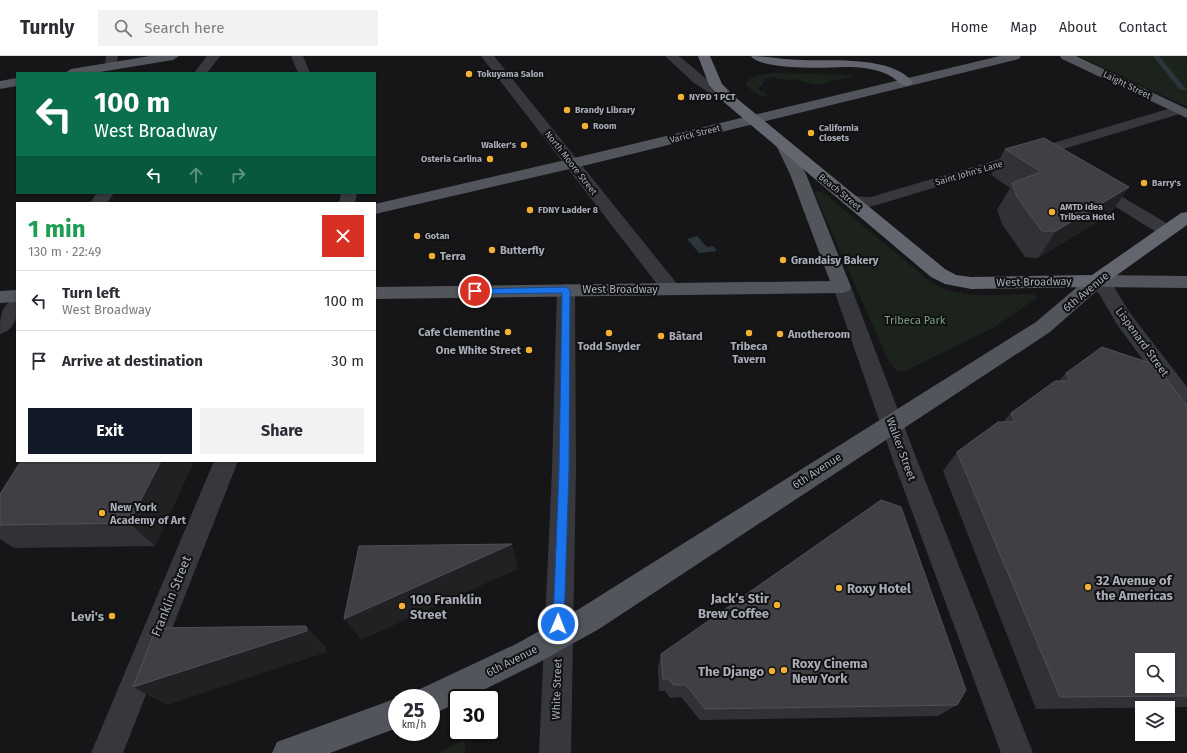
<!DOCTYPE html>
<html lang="en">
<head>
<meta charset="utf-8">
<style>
  body { margin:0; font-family:"Fira Sans",sans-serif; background:#f2f2f3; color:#2b2b33; height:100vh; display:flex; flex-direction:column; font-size:15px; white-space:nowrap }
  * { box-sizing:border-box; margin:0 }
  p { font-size:13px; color:#7c7c81 }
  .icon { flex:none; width:22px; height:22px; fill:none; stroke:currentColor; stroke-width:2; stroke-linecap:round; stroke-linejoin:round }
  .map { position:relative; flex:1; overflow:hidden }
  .sheet { position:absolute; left:16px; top:146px; width:360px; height:260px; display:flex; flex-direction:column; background:#fff; border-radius:0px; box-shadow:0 1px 3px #0004 }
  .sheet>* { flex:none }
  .banner { position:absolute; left:16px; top:16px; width:360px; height:122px; border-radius:0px; box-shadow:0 1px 3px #0004; background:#0b6e4f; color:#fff; overflow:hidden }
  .controls { position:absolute; left:1135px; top:597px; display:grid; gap:8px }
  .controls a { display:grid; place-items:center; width:40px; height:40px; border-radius:0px; background:#fff; box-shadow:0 1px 3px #0004; font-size:20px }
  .speed { position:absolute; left:388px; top:633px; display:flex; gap:8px; font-size:20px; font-weight:700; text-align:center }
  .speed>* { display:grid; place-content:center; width:52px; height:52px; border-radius:50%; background:#fff; box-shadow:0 1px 3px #0004; line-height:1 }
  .speed small { font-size:10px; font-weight:400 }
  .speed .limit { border:2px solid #111; border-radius:6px; background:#fff; color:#111 }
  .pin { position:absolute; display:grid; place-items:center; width:34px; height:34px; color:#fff; margin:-17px; border:2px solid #fff; border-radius:50%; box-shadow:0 1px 4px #0007 }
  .me { position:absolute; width:44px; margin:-22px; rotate:1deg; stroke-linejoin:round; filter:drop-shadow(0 0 3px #0008) }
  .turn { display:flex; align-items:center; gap:14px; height:84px; padding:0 12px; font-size:18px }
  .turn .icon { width:52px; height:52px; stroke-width:2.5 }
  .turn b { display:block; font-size:28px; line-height:34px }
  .lanes { display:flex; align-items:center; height:38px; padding:0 12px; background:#0003; justify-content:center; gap:20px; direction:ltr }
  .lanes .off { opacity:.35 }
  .round { display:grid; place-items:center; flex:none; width:42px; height:42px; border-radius:0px; background:#f2f2f3 }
  .overview { display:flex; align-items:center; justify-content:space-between; height:68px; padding:0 12px }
  h1 { font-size:24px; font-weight:700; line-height:30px; color:#1e9e55 }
  .button { display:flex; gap:8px; margin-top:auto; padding:8px 12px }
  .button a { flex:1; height:46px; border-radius:0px; background:#111827; color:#fff; font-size:16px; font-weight:700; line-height:46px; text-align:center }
  .button a+a { background:#f2f2f3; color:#2b2b33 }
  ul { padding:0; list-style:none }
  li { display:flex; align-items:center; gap:12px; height:60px; padding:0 12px; border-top:1px solid #e1e1e2 }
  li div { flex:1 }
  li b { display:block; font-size:15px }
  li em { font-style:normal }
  header { display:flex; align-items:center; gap:24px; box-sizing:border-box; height:56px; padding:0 20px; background:#fff; border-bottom:1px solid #e1e1e2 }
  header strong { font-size:19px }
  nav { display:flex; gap:22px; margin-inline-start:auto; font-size:14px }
  .search { width:280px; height:36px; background:#f2f2f3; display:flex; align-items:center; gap:10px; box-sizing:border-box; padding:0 14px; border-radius:0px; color:#7c7c81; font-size:15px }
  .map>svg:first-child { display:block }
</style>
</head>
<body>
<header>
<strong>Turnly</strong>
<div class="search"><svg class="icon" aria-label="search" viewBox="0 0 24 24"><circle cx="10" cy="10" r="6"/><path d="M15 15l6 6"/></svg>Search here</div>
<nav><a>Home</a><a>Map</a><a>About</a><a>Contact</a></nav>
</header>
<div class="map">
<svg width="1187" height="697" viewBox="0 0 1187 697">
  <rect width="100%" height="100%" fill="#161618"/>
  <!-- green -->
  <path fill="#1c231d" d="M1079,0H1185L1187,3V51Z
    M766,18L775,17L856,19L818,29L792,23L791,24L777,23L775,21L764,23L766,25L762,27V30L758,31L760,35H763L768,39L761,41L750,33L746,29C749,20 758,19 766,18Z
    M815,135L824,137L932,227C963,245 999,238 1033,238L1038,241L993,272L905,315H897L888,304L815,138Z
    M465,683V697H438Z"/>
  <!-- water -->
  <path fill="#2c353c" d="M1153,0H1159L1187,34H1180Z
    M697,180L707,191L713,190L717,195L699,197L687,183Z"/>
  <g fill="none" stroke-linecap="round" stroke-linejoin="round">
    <!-- minor -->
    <path fill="#37383d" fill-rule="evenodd" d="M106,0H118L115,13H107L105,10Z
      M207,0H220L207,17H194Z
      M291,0H303L310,17H298Z
      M481,0H494L678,229L680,233L678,237L671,239L664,237Z
      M665,0H679L704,21L737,44L735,47H725L694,27Z
      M1178,50L1183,51L1185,54L1183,57L880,148L864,152L845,147L843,144L845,141C854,138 862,142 871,141Z
      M1093,125L1099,127L1173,171L1176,175L1173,179L1167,180L1161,179L1087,133L1085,130L1087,127Z
      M97,137H114L107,147H90Z
      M341,137H357L355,147H339Z
      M1096,219L1103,221L1114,231L1130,257L1187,331V356L1179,353L1116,267L1100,239L1087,225L1089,221Z
      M842,225L849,227L851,231L917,404L1033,697H1001L893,404L833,231L835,227Z
      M566,228L573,230L575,234L576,414L571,697H539L552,414L557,234L559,230Z
      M17,242C17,258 18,273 0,278C0,262 0,248 17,242Z
      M214,405H238L123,697H91Z"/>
    <!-- major -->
    <path fill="#53555c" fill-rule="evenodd" d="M150,0H179L173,4L94,17H65L71,13Z
      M1000,0H1021L1019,3L591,108L375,158V148L591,98Z
      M1060,0H1076L1187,53V62L1062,3Z
      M17,22V30L0,33V25Z
      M783,85L788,86L790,89L806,118L851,231L849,235L842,237L375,243V231L830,225L790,118L776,89L778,86Z
      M1096,219L1187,220V232L1101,231L1050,276L599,573L536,608L467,642H457V647L431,659V642H417L420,633L516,588L579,553L1036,266L1089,221Z
      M17,234V246L0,247V235Z
      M397,642V672L330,697H272L277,686Z"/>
    <!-- highway -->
    <path fill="#63666e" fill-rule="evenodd" d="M698,0H710L722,28L735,41L945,213L956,219L971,221L1092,219L1181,157L1187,156V169L1103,229L1096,231L971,233L945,228L931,221L725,47L709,29Z
      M751,0C768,0 785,4 802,4C834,5 892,0 913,26L911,29C902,31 899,26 892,21C878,12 860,11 844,11C827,12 760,14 751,0Z"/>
  </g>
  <!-- wall -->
  <path fill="#323236" d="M1005,93L1129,131L1110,158L1038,202L1025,201L1002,168L997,154L1010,132L991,119Z
    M1066,317L1187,350V651L1036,653L943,415L957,396L1003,366L1011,357L1059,325Z
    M21,405H194L155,490L14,492L0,483V438Z
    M661,598L957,649L938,660L700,664L681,641L670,642L665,635H659L658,612Z"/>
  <!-- shaded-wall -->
  <path fill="#212124" d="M1129,131L1110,158L1038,202L1056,175Z
    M161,405H194L155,490L129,467Z
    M512,488L518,513L361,584L344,563Z
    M306,570L326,591L327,596L167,649L133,631Z"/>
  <!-- building -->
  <path fill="#3f3f44" stroke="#4f5156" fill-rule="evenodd" d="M1044,82L1129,131L1056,175H1042L1017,141L1012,127L1041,116L1005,93Z
    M1102,291L1156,309L1187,350V640L1060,641L957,396L998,366H1015L1011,357L1055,325H1070L1066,317ZM1142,604H1168V630H1142Z
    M21,405H161L129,467L0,469V438Z
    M881,444L901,451L966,634L957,649L705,653L686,629H674L668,623H663L661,598Z
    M512,488L344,563L359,490Z
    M306,570L307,575L133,631L156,572Z"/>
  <!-- route -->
  <path fill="#1a73e8" stroke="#114b97" d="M566,231L570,234L569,414L564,568L563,572L558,574L554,572L553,568L559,414L562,237L475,238L471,235L475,233Z"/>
  <!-- markers -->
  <g fill="#f2b134" stroke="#111113" stroke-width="1.5">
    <circle cx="469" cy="18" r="4"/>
    <circle cx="681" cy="41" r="4"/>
    <circle cx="567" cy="54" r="4"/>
    <circle cx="585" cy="70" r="4"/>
    <circle cx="811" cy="77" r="4"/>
    <circle cx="524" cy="89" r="4"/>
    <circle cx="490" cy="103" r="4"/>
    <circle cx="1144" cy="127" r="4"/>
    <circle cx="530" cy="154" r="4"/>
    <circle cx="1052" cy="156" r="4"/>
    <circle cx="417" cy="180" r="4"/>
    <circle cx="492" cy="194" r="4"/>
    <circle cx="432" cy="200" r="4"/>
    <circle cx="783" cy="204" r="4"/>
    <circle cx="508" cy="276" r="4"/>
    <circle cx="609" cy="277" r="4"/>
    <circle cx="749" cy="277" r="4"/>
    <circle cx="780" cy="278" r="4"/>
    <circle cx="661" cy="280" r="4"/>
    <circle cx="529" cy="294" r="4"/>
    <circle cx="102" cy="457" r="4"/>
    <circle cx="1088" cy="531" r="4"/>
    <circle cx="839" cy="532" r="4"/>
    <circle cx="777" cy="549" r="4"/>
    <circle cx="402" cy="550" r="4"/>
    <circle cx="112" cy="560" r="4"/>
    <circle cx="784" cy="614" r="4"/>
    <circle cx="772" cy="615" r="4"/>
  </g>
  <g text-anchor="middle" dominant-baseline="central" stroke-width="4" stroke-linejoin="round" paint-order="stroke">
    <!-- far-poi labels -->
    <g font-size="9" font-weight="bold" fill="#a8adb8" stroke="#111113" text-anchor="start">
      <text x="477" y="18">Tokuyama Salon</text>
      <text x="689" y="41">NYPD 1 PCT</text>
      <text x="575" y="54">Brandy Library</text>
      <text x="593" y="70">Room</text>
      <text x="819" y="72">California<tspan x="819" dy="10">Closets</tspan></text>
      <text x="516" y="89" text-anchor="end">Walker's</text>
      <text x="482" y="103" text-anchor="end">Osteria Carlina</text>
      <text x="1152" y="127">Barry's</text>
      <text x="1060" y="151">AMTD Idea<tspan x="1060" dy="10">Tribeca Hotel</tspan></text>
      <text x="538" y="154">FDNY Ladder 8</text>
      <text x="425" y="180">Gotan</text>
    </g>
    <!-- far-street labels -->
    <g font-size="9" fill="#a8adb8" stroke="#111113">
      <text transform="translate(1127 29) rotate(26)">Laight Street</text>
      <text transform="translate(695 78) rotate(-14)">Varick Street</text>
      <text transform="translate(571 107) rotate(52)">North Moore Street</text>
      <text transform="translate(969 117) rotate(-16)">Saint John's Lane</text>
      <text transform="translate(840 136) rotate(39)">Beach Street</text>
    </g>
    <!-- poi labels -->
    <g font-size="11" font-weight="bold" fill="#a8adb8" stroke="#111113" text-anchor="start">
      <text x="500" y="194">Butterfly</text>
      <text x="440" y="200">Terra</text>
      <text x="791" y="204">Grandaisy Bakery</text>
      <text x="500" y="276" text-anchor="end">Cafe Clementine</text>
      <text x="788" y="278">Anotheroom</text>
      <text x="669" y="280">Bâtard</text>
      <text x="609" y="290" text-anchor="middle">Todd Snyder</text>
      <text x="749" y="290" text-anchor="middle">Tribeca<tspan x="749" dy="13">Tavern</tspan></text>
      <text x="521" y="294" text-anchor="end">One White Street</text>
      <text x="110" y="451">New York<tspan x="110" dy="13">Academy of Art</tspan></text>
    </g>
    <!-- street labels -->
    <g font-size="11" fill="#a8adb8" stroke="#111113">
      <text transform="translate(1034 226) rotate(-1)">West Broadway</text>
      <text x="620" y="233">West Broadway</text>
      <text transform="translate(1086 236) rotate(-40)">6th Avenue</text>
      <text transform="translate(1142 286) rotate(54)">Lispenard Street</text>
      <text transform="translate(901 393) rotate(70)">Walker Street</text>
      <text transform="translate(817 415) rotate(-33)">6th Avenue</text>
      <text transform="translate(512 605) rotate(-27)">6th Avenue</text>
      <text transform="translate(557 633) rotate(-88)">White Street</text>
    </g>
    <!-- park labels -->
    <g font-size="11" fill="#7fa381" stroke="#111113">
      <text x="915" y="264">Tribeca Park</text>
    </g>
    <!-- near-poi labels -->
    <g font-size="13" font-weight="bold" fill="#a8adb8" stroke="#111113" text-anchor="start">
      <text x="1096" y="524">32 Avenue of<tspan x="1096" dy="15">the Americas</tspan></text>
      <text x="847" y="532">Roxy Hotel</text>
      <text x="769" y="542" text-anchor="end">Jack’s Stir<tspan x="769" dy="15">Brew Coffee</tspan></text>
      <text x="410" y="543">100 Franklin<tspan x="410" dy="15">Street</tspan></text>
      <text x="104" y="560" text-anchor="end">Levi's</text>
      <text x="792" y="607">Roxy Cinema<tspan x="792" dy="15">New York</tspan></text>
      <text x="764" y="615" text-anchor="end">The Django</text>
    </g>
    <!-- near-street labels -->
    <g font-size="13" fill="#a8adb8" stroke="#111113">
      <text transform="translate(171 540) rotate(-68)">Franklin Street</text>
    </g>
  </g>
</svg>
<div class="controls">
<a><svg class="icon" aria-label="search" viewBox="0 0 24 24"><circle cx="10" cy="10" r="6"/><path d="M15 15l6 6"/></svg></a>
<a><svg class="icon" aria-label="layers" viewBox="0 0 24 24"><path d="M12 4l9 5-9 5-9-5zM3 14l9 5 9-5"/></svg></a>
</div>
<div class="speed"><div>25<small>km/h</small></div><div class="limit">30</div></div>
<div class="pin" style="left:475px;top:235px;background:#d93025"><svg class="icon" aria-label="arrive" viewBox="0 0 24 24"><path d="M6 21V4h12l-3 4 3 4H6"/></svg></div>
<svg class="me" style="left:558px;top:568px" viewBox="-20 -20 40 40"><circle r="17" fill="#1a73e8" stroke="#fff" stroke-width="3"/><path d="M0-11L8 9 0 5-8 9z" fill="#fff"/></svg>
<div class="banner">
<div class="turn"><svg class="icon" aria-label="left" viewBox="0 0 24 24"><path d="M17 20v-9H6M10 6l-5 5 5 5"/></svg><div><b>100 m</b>West Broadway</div></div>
<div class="lanes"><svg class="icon" aria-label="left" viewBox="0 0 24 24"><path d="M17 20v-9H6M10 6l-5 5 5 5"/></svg><svg class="icon off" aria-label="ahead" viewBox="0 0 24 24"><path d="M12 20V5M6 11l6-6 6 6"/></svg><svg class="icon off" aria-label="right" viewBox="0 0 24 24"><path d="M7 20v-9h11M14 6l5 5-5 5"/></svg></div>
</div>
<section class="sheet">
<div class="overview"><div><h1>1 min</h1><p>130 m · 22:49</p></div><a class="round" style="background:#d93025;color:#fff"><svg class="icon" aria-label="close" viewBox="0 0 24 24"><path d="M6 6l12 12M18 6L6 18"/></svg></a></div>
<ul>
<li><svg class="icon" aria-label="left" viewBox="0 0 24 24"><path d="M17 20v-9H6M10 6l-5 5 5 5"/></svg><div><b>Turn left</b><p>West Broadway</p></div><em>100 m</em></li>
<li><svg class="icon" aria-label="arrive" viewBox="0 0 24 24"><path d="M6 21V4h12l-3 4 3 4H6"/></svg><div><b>Arrive at destination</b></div><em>30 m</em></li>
</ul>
<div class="button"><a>Exit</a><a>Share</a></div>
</section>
</div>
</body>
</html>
